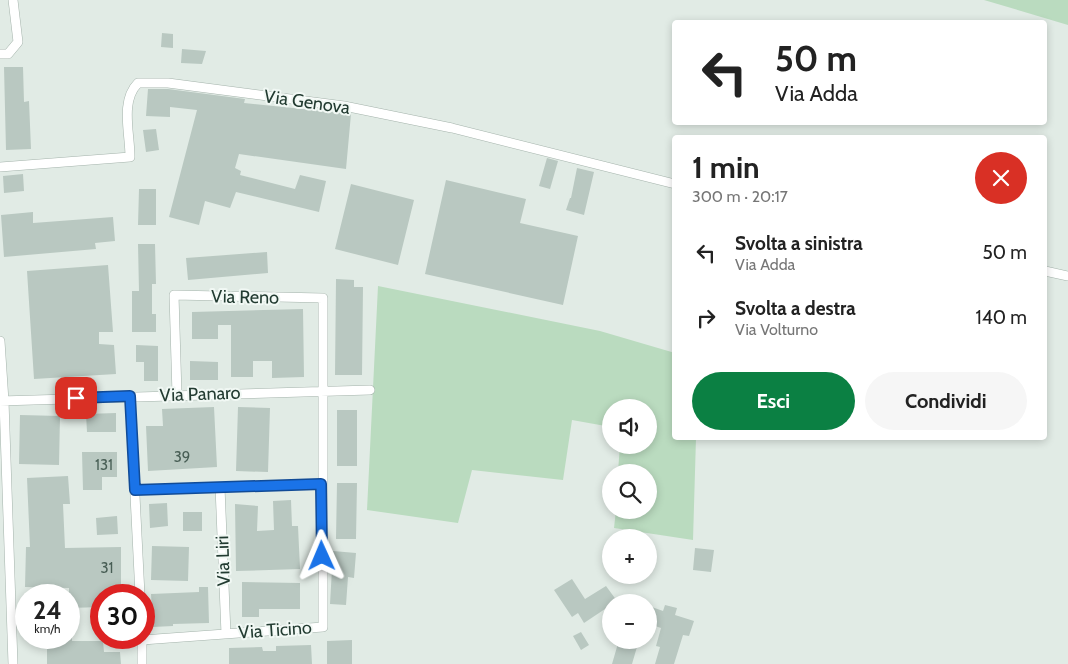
<!DOCTYPE html>
<html lang="it">
<head>
<meta charset="utf-8">
<style>
  body { margin:0; font-family:Cabin,sans-serif; background:#f6f6f6; color:#222; height:100vh; display:flex; flex-direction:column; font-size:19px; white-space:nowrap }
  * { box-sizing:border-box; margin:0 }
  p { font-size:16px; color:#767676 }
  .icon { flex:none; width:28px; height:28px; fill:none; stroke:currentColor; stroke-width:2; stroke-linecap:round; stroke-linejoin:round }
  .map { position:relative; flex:1; overflow:hidden }
  .drawer { position:absolute; left:672px; top:135px; width:375px; height:305px; display:flex; flex-direction:column; background:#fff; border-radius:5px; box-shadow:0 2px 8px #0003 }
  .drawer>* { flex:none }
  .banner { position:absolute; left:672px; top:20px; width:375px; height:105px; border-radius:5px; box-shadow:0 2px 8px #0003; background:#fff; color:#222; overflow:hidden }
  .fabs { position:absolute; left:602px; top:399px; display:grid; gap:10px }
  .fabs a { display:grid; place-items:center; width:55px; height:55px; border-radius:50%; background:#fff; box-shadow:0 2px 8px #0003; font-size:25px }
  .speed { position:absolute; left:15px; top:584px; display:flex; gap:10px; font-size:25px; font-weight:700; text-align:center }
  .speed>* { display:grid; place-content:center; width:65px; height:65px; border-radius:50%; background:#fff; box-shadow:0 2px 8px #0003; line-height:1 }
  .speed small { font-size:12px; font-weight:400 }
  .speed .limit { border:8px solid #d22; background:#fff; color:#111 }
  .pin { position:absolute; display:grid; place-items:center; width:42px; height:42px; color:#fff; margin:-21px; border-radius:10px; box-shadow:0 2px 8px #0006 }
  .me { position:absolute; width:55px; margin:-28px; rotate:359deg; stroke-linejoin:round; filter:drop-shadow(0 0 4px #0008) }
  .turn { display:flex; align-items:center; gap:18px; height:105px; padding:0 20px; font-size:22px }
  .turn .icon { width:65px; height:65px; stroke-width:2.5 }
  .turn b { display:block; font-size:35px; line-height:42px }
  .round { display:grid; place-items:center; flex:none; width:52px; height:52px; border-radius:26px; background:#f6f6f6 }
  .head { display:flex; align-items:center; justify-content:space-between; height:85px; padding:0 20px }
  h1 { font-size:30px; font-weight:700; line-height:38px }
  .action { display:flex; gap:10px; margin-top:auto; padding:10px 20px }
  .action a { flex:1; height:58px; border-radius:30px; background:#0b8043; color:#fff; font-size:20px; font-weight:700; line-height:58px; text-align:center }
  .action a+a { background:#f6f6f6; color:#222 }
  ul { padding:0; list-style:none }
  li { display:flex; align-items:center; gap:15px; height:65px; padding:0 20px }
  li div { flex:1 }
  li b { display:block; font-size:19px }
  li em { font-style:normal }
  .map>svg:first-child { display:block }
</style>
</head>
<body>
<div class="map">
<svg width="1068" height="664" viewBox="0 0 1068 664">
  <rect width="100%" height="100%" fill="#e1ebe5"/>
  <!-- green -->
  <path fill="#badbbf" d="M984,0H1068V25Z
    M378,286L600,331L675,353V438H696L693,540L614,528L616,510H649V472H618L620,445H649V408H611V427L572,420L563,480L472,470L458,523L367,510Z"/>
  <!-- building -->
  <path fill="#b9c8c1" d="M162,33L173,34V48L161,47Z
    M182,49L206,51L202,64L181,63Z
    M4,67H23L24,102L29,101L31,149L6,150Z
    M148,89H168L245,99L244,103L351,114L346,169L239,154L235,168L241,171L240,175L295,189L300,175L326,181L319,212L236,192L230,208L205,201L199,225L169,217L197,110L170,107V117L146,116Z
    M156,129L159,150L146,152L143,130Z
    M547,158L558,161L550,189L539,186Z
    M577,168L594,172L584,215L566,210L570,198H571Z
    M23,174L24,191L4,193L3,176Z
    M446,180L526,199L520,223L578,236L563,305L425,274Z
    M351,184L414,200L398,265L335,249Z
    M139,189H156V225H138Z
    M33,212V223L113,217L115,241L95,243L96,249L4,257L1,215Z
    M138,244H155L156,284H152V314H156V332H132V291H139Z
    M267,252L268,273L188,280L186,258Z
    M108,265L113,332H99V344L114,345L116,374L34,379L27,271Z
    M336,279L354,280V287H363L362,375H335Z
    M303,309L304,377L272,378V361H253V377H231V325H218V339H192V312Z
    M136,345L158,346V381H144V362H136Z
    M190,361L218,362V380H190Z
    M214,407L217,467L148,471L146,426H163L162,409Z
    M238,407L270,408L268,472L236,471Z
    M337,410H357V466H337Z
    M116,413V432H87L86,414Z
    M20,415L60,416L59,465L19,464Z
    M82,452H117V477H102V490H83Z
    M68,476L70,504H63L65,548L121,547V595H101V607L69,608V588L25,587L26,547H30L27,478Z
    M337,483H357L356,539H336Z
    M291,500L292,526H298L300,569L236,571L235,504L258,506L257,531L274,530L273,501Z
    M167,503L168,526L150,528L149,504Z
    M183,512H202V531H183Z
    M117,516L118,534L97,535L96,518Z
    M152,546L189,547L188,581L151,580Z
    M695,548L714,550L711,572L693,570Z
    M333,551L356,553L354,578L348,577L346,605L330,604Z
    M572,579L585,599L606,586L617,601L611,602V605L584,623L578,613L572,617L554,590Z
    M242,582L300,583V609H259V617H242Z
    M199,587H208L209,623L173,624V626L153,627L151,594L199,592Z
    M665,605L677,608L675,615L694,621L689,636L683,635L674,664H655L660,647L656,646L661,628L649,624V606L663,611Z
    M581,632L589,645L581,650L573,636Z
    M47,638H72V641H103L104,652H120L121,664H47Z
    M352,640V664H327V641Z
    M619,640H639L632,664H612Z
    M311,645L312,664H229V648L262,647L263,651H276V646Z"/>
  <g fill="none" stroke-linecap="round" stroke-linejoin="round">
    <defs>
      <path id="minor" d="M0,54H8L18,42L13,0
        M0,167L130,157C130,133 120,101 138,83H168L344,106L452,128L675,184
        M1045,271L1068,276
        M0,341L4,401L13,664
        M130,396L140,595
        M0,401L370,390
        M220,487L226,634
        M135,490L321,484
        M142,638V664
        M142,640L323,627V298L174,295L177,395"/>
    </defs>
    <!-- minor casing -->
    <use href="#minor" stroke="#a4b3ab" stroke-width="10"/>
    <!-- minor -->
    <use href="#minor" stroke="#fff" stroke-width="9"/>
  </g>
  <g fill="none" stroke-linecap="round" stroke-linejoin="round">
    <defs>
      <path id="route" d="M76,398L130,396L135,490L321,484L322,556"/>
    </defs>
    <!-- route casing -->
    <use href="#route" stroke="#114b97" stroke-width="12"/>
    <!-- route -->
    <use href="#route" stroke="#1a73e8" stroke-width="9"/>
  </g>
  <g text-anchor="middle" dominant-baseline="central" stroke-width="4" stroke-linejoin="round" paint-order="stroke">
    <!-- number labels -->
    <g font-size="15" fill="#485e55">
      <text x="182" y="457">39</text>
      <text x="104" y="465">131</text>
      <text x="107" y="568">31</text>
    </g>
    <!-- street labels -->
    <g font-size="18" fill="#223b31" stroke="#f1f8f4">
      <text transform="translate(307 102) rotate(8)">Via Genova</text>
      <text transform="translate(245 297) rotate(1)">Via Reno</text>
      <text transform="translate(200 394) rotate(-2)">Via Panaro</text>
      <text transform="translate(223 561) rotate(-92)">Via Liri</text>
      <text transform="translate(275 630) rotate(-4)">Via Ticino</text>
    </g>
  </g>
</svg>
<div class="fabs">
<a><svg class="icon" aria-label="sound" viewBox="0 0 24 24"><path d="M4 9h4l5-4v14l-5-4H4zM17 9q2 3 0 6"/></svg></a>
<a><svg class="icon" aria-label="search" viewBox="0 0 24 24"><circle cx="10" cy="10" r="6"/><path d="M15 15l6 6"/></svg></a>
<a>+</a>
<a>−</a>
</div>
<div class="speed"><div>24<small>km/h</small></div><div class="limit">30</div></div>
<div class="pin" style="left:76px;top:398px;background:#d93025"><svg class="icon" aria-label="arrive" viewBox="0 0 24 24"><path d="M6 21V4h12l-3 4 3 4H6"/></svg></div>
<svg class="me" style="left:322px;top:556px" viewBox="-20 -20 40 40"><path d="M0-17L14 15 0 8-14 15z" fill="#1a73e8" stroke="#fff" stroke-width="4"/></svg>
<div class="banner">
<div class="turn"><svg class="icon" aria-label="left" viewBox="0 0 24 24"><path d="M17 20v-9H6M10 6l-5 5 5 5"/></svg><div><b>50 m</b>Via Adda</div></div>
</div>
<section class="drawer">
<div class="head"><div><h1>1 min</h1><p>300 m · 20:17</p></div><a class="round" style="background:#d93025;color:#fff"><svg class="icon" aria-label="close" viewBox="0 0 24 24"><path d="M6 6l12 12M18 6L6 18"/></svg></a></div>
<ul>
<li><svg class="icon" aria-label="left" viewBox="0 0 24 24"><path d="M17 20v-9H6M10 6l-5 5 5 5"/></svg><div><b>Svolta a sinistra</b><p>Via Adda</p></div><em>50 m</em></li>
<li><svg class="icon" aria-label="right" viewBox="0 0 24 24"><path d="M7 20v-9h11M14 6l5 5-5 5"/></svg><div><b>Svolta a destra</b><p>Via Volturno</p></div><em>140 m</em></li>
</ul>
<div class="action"><a>Esci</a><a>Condividi</a></div>
</section>
</div>
</body>
</html>
